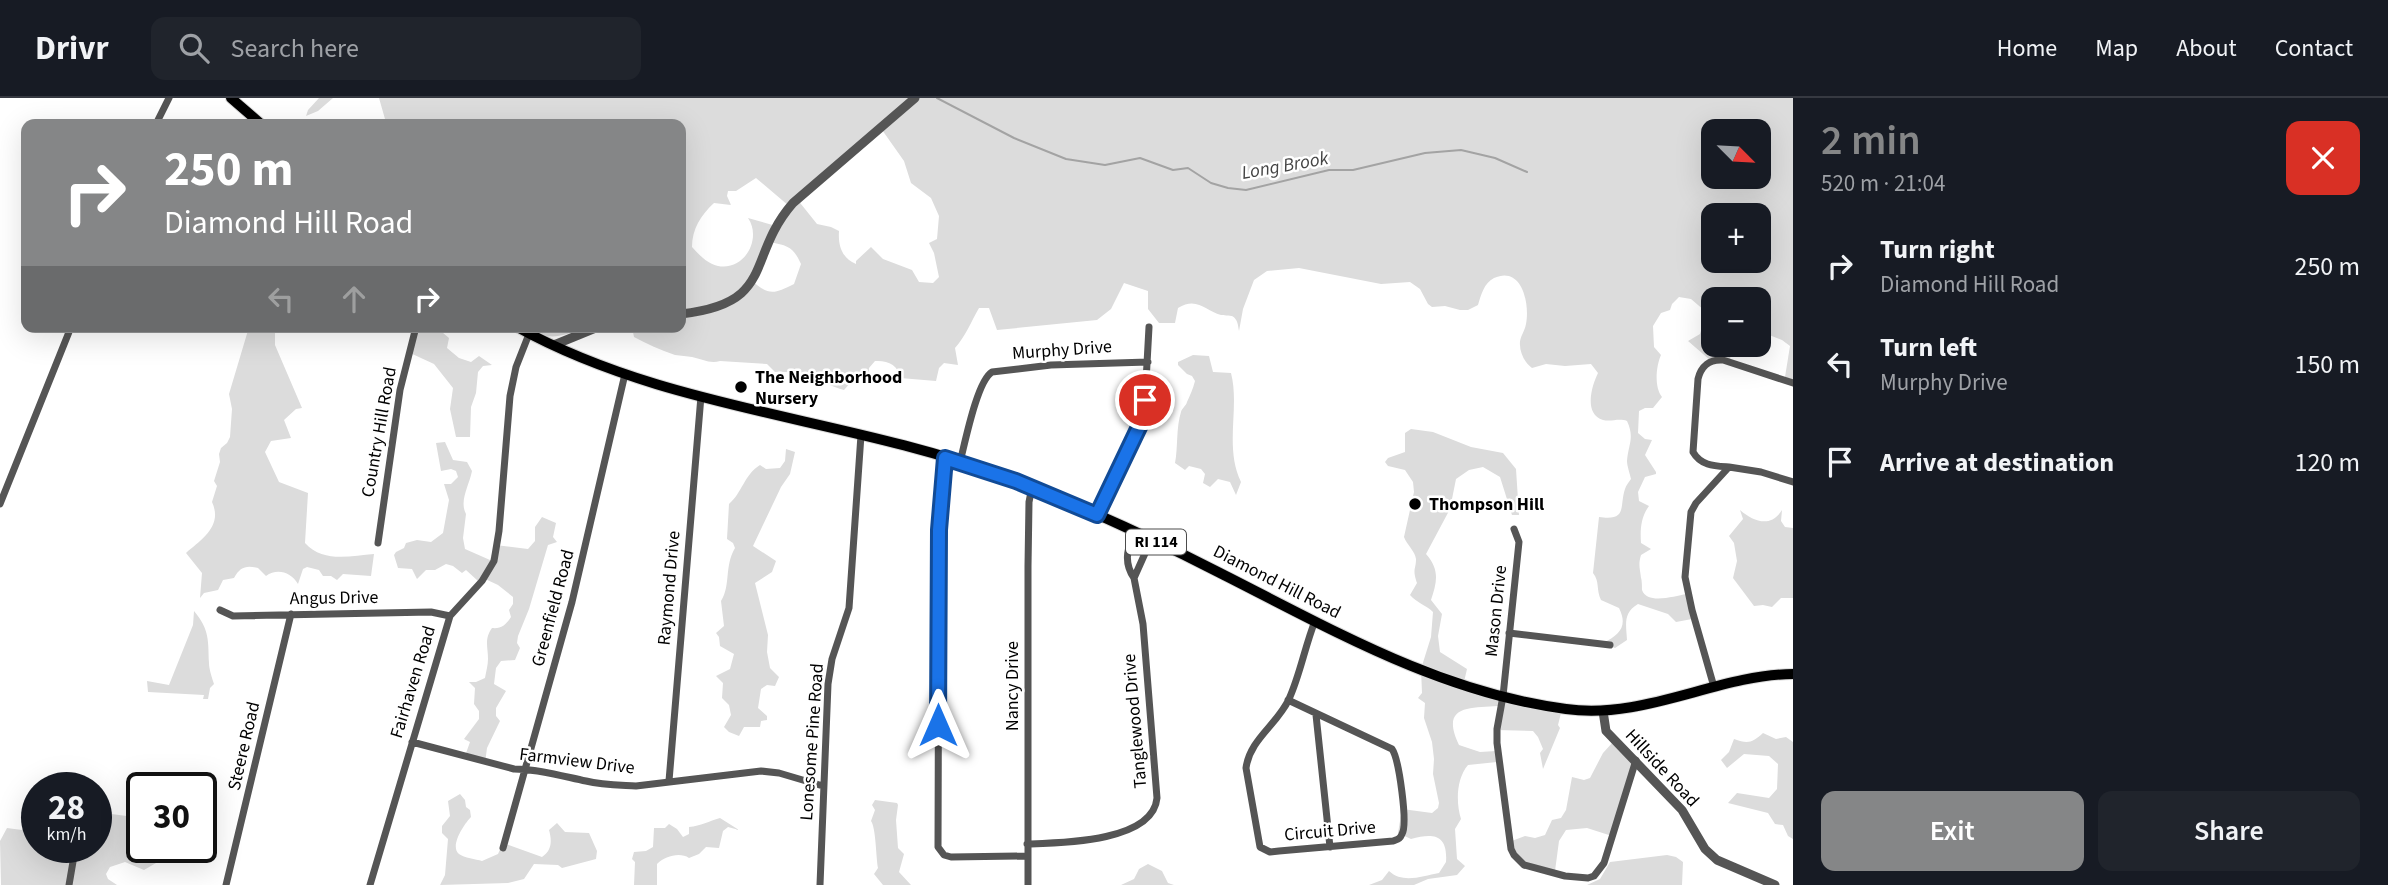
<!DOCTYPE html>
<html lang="en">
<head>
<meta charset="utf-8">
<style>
  body { margin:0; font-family:"Source Sans 3",sans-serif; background:#20242c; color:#f1f3f6; height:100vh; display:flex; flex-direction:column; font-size:26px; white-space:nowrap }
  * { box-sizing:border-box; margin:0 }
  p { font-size:23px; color:#9ea1a6 }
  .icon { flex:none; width:38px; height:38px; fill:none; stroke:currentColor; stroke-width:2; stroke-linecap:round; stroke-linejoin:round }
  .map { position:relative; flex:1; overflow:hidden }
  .details { display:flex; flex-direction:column; background:#171b24; width:595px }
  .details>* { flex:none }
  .hud { position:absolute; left:21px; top:21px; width:665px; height:214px; border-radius:14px; box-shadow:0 7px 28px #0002; background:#858687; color:#fff; overflow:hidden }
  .needle { width:46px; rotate:114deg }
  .controls { position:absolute; left:1701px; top:21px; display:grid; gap:14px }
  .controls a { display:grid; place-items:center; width:70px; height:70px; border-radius:14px; background:#171b24; box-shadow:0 7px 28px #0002; font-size:35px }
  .speed { position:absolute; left:21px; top:674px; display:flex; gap:14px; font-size:35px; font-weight:700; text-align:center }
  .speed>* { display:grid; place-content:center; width:91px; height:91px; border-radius:50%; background:#171b24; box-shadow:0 7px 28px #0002; line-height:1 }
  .speed small { font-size:18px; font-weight:400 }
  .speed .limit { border:4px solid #111; border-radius:10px; background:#fff; color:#111 }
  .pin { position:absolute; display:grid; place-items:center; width:60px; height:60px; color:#fff; margin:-30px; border:4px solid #fff; border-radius:50%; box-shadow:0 2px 7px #0007 }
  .me { position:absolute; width:77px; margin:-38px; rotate:0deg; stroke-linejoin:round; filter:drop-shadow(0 0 5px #0008) }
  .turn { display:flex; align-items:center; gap:24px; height:147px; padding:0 28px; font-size:32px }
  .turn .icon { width:91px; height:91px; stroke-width:2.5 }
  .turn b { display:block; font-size:49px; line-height:60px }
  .lanes { display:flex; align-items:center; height:66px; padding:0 28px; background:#0003; justify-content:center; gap:35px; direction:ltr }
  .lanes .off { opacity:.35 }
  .round { display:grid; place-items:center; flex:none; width:74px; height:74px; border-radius:14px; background:#20242c }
  .summary { display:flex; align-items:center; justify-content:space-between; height:119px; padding:0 28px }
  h1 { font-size:42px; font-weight:600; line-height:52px; color:#858687 }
  .button { display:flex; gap:14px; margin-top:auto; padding:14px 28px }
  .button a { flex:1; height:80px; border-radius:14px; background:#858687; color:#fff; font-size:28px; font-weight:600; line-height:80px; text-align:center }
  .button a+a { background:#20242c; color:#f1f3f6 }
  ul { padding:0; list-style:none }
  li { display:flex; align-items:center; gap:21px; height:98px; padding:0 28px }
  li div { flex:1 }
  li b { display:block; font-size:26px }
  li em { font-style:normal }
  header { display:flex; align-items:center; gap:42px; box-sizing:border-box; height:98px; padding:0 35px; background:#171b24; border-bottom:2px solid #363941 }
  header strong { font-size:33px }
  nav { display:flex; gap:38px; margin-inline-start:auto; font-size:24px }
  .search { width:490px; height:63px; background:#20242c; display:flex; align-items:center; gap:18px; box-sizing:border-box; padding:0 24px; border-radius:14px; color:#9ea1a6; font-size:26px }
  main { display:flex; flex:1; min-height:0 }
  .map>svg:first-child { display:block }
</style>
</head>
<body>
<header>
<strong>Drivr</strong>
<div class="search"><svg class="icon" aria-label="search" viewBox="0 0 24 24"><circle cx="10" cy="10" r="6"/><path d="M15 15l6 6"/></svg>Search here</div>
<nav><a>Home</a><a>Map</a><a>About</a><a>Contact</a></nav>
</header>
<main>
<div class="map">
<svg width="1793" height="787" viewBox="0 0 1793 787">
  <rect width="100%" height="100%" fill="#fff"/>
  <!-- green -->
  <path fill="#dcdcdc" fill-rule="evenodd" d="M319,0H333L318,13L306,18L308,12Z
    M379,0H1793V282L1785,279L1790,248L1782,242L1759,233V201H1713V247H1732L1730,262H1710L1688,243L1700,236L1705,220V213L1691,201L1679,199L1672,206L1670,212L1661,215L1653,228L1654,249L1661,257C1656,268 1654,289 1662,299L1653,310H1645L1639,313L1638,335L1645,341L1652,342L1645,357L1656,374V376L1645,379L1638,394L1639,403L1649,408C1641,419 1640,431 1641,445L1651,451L1641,457C1638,467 1640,470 1641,480C1642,482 1642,490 1642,492C1647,507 1675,498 1686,496L1692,521L1676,524L1668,516L1638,506C1623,515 1626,526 1627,542L1615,550L1603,545C1620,537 1628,528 1619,510L1601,502C1596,492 1600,484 1593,475L1599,419C1628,423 1619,409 1625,391C1626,387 1629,384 1631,381C1630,376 1627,368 1627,363C1628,347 1635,340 1627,323C1619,320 1611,324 1603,322C1583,316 1592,287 1598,275L1591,266L1565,268L1546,266L1532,270C1525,265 1520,255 1520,247C1519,240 1525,233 1526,226C1530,206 1522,167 1494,180C1484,185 1481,197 1478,207L1468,212H1460L1445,208L1432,209L1428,206L1420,191L1410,184L1381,186L1299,170L1267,173L1254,182L1243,211L1239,233C1238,228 1238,221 1232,218C1231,218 1222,217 1221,217C1206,213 1197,198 1178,210L1175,225H1159L1148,211V193L1124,185L1111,211L1097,222L997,232L989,210H979C971,224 965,239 955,250L958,267L944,265L939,270L936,283L900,280C899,267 887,262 875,263L869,270L868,287L851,284L844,292C819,285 802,272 775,274L767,266L720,263C710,266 702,261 692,259C687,258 681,258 675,257C660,252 647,246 634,239L632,229H681V26H421L405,24L392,26L385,21ZM880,29L904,63L911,85L931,100L939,118L937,141L929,145L934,155L939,179L933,185L919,184L912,172L883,161L871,149L856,163V166C842,160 838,148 839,133L831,129L817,126L797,101ZM1713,33H1759V79H1713ZM756,80L789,108L776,128L748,120C762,140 745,173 718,168C708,166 699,157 692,149C692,131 701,117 714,105L731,107L727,98L728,93H736ZM1713,117H1759V163H1713ZM770,144C789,148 793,149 801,166L794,186C774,196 769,198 751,182Z
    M249,229H287L275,233V247L302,310L296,311L284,322L291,340L271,343L265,354L279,384L308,395L305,445C323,465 350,458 374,456L371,478L343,476L337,482L331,478H323L319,472L307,469L303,471L298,486C291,474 277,470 266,478L258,470C246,467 240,469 234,480L223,482L218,492L204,495L200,500L202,475L186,455C202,441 223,428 212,404L217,388L214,383L220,364L219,356L221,350L227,345L230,339L232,311L229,296Z
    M413,229H436L449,240L447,250L459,260L471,264L479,258L492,267L483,268L478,274L476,295L471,309L470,339H456L450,311L453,290L434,266L408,254Z
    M517,229H587C553,242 551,241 517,229Z
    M1193,257L1209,258L1213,274L1231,275C1240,310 1224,349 1241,384L1236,397L1230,384L1218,381L1210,389L1203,385L1205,376L1201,371L1189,368L1185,372L1175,365C1178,351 1176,329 1181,314C1182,310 1186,308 1187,304C1190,297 1193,291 1195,283L1192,278L1187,276L1178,267V264Z
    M1411,331L1433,334L1471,349L1503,355L1516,371L1519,417H1512L1500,379L1483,369L1469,372L1456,381L1450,411L1426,456C1440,472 1437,484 1431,502L1442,516L1438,538L1440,554L1467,571L1464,584L1562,611L1558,627L1560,630L1543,671L1540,655L1543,651L1538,639L1533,633L1496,632L1498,608C1469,610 1440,607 1459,647L1480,654L1496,653L1497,664L1468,667C1456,681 1456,705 1461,721L1455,731L1457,761L1465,768L1457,777L1428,781L1414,787H1369L1382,782L1389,773C1403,786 1422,778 1439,775L1446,764C1448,736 1433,735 1411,741L1398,735L1402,711L1432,715L1438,710L1439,705L1433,676L1434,661L1432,644L1424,620L1425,605L1418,600L1422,595L1421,571L1431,539L1433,514C1426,507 1417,505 1410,497L1417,485C1412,470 1416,472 1416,461C1415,453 1407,447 1404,439L1414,394L1413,384L1405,372L1388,368L1385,364L1388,360L1405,354V335Z
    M445,344L453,362L467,364L472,373C469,388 459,403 466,416L463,440L465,451L490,462L495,447L528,451L535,443V429L542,419L556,425L553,439L557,444L548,447L529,511L518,538L517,545L520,550L515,562L501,563L496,570L494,586L506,593L496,610V618L500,623L487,650L485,665L465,658L470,644L464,641L479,621V613L474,606L475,590L469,584H476L485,580C486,574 488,567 488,561C488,549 484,541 492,530C501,531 506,527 511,519L509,512L513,506V499L498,487L483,480L478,483L466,472L462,475L453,468L446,466L435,472H426L417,481L412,471L398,470L394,457L396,454L404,450L406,445L417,442L431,444L443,435L449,402L444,386H451L458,379L456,373L451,371L441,373L436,345Z
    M786,351L795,354L790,376L781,389L753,448L776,463L772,474L755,485L768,537L767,554L770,570L779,579L775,588L767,587L761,591L758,610L767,618V622L761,623L760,629H744L739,638L729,634L724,629L731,617L729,607L722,600L723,585L716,578L730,571L734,556L720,548L719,539L716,535L724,528L721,503C731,487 724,469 735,450L733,445L727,441L729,406C742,395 744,377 760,367L766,371L780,370L785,363Z
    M1740,412C1754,424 1771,430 1782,412L1781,423L1785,429L1793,430V500H1781L1772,509L1763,507L1754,508L1733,480L1737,463L1734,445L1729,438L1743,421Z
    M194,513C210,532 208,543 209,565C209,571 212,580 214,586L210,590L208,601H203L204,597L148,594L147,583L169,587L193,527Z
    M1763,635L1776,641L1786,639L1793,644V741L1788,738L1783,727L1775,726L1768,715L1728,705L1737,695L1769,700L1777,691L1778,666L1769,658L1744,656L1727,670L1721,662L1729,654L1734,641C1748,646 1752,645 1763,635Z
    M1613,644L1635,661L1612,738L1587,730L1566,732L1559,743L1555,773L1519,764L1509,744L1525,738L1535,740L1545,737L1552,722L1561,720L1566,712L1572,679L1584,682L1590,680L1603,655Z
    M460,696L465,702L466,709L470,712L471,719C465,725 449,748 459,756C464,760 476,761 482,763L498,756L503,745L542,759C552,752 552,743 549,732L557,725L565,734L589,735L597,753L596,761L562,770L558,767L534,766L524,781L508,785L440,787L445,777L448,741L442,735V728L450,718L448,703Z
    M875,702L897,705L898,707L896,722L898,750L904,756L899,774L911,787H883L874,776L878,770C876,759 876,730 871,723L875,712L872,707Z
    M27,704L37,705V749H96V714L142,720V749H162L156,765L144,772L125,764L110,769L106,776L108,781L117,787H1L0,743L7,730L22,732L25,728Z
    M720,720L739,732L728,729L723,733L719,750L706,749L699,756L689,760C680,754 665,758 657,766V787H634L635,764L632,761L634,754L646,753L653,749L654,730H665L669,726L677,731L683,739L689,736V729C701,728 709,723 720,720Z
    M1667,757L1676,759L1683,764L1682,787H1587L1600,781L1610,764Z
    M1148,766L1162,773L1168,785L1174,787H1121L1134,781L1139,771Z"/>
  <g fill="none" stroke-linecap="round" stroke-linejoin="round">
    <!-- stream -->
    <path stroke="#a3a3a3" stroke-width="2" d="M937,0L1014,40L1066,61L1105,67L1140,60L1173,72L1188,70L1211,85L1228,90L1246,92L1329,72H1353L1425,55L1461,52L1495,60L1527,74"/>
    <defs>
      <path id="primary" d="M231,0L261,26
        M517,229C667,312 844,319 1003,378C1077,406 1150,439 1220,475C1331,531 1441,595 1566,611C1645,622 1716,577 1793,576"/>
    </defs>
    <!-- primary casing -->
    <use href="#primary" stroke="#dbdbdb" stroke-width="12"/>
    <!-- minor -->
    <path stroke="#555" stroke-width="7" d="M156,26L169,0
      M945,360L939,432L938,749L944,757L951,759L1027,758
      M960,364C965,345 977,283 992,274L1051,267L1148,264
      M1729,369C1715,368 1701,368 1693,354L1698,281C1701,268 1710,261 1723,262L1793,285
      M0,406L71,229
      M1097,417L1140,327L1145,302L1149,229
      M1514,431L1519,444L1503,598L1497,631V645L1511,751L1514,757L1524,767L1565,778L1588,780L1594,778L1604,765L1636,662
      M1133,434C1128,451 1123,464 1134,480
      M378,445L400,292L416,229
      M220,512L233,518L431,514L450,518
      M1509,535L1610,547
      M1714,589L1692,512L1685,479L1691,414L1696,405L1729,369L1761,374L1793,384
      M1288,602L1392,651C1399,661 1408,726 1402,736C1400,741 1398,741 1393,743L1279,753L1270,754L1260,749L1246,670C1250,641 1277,627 1289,601C1300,577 1305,548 1315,523
      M1316,617L1330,749
      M412,644L514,671C538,671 562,678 586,683C602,687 619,687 636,688L761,673L779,675L823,688
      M669,683L701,298
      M1027,746C1061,745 1153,744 1157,700L1143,526L1134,480L1151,442
      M503,750L572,504L625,276
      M69,787L75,752
      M226,787L291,516
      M370,787L450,518L482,483L494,463L499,433L510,298L516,269L529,236
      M820,787L828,586L832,561L849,510L861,337
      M1028,787V468L1029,404L1032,389"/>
    <!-- tertiary -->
    <path stroke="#555" stroke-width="9" d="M681,216C777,205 745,160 793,105L915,0
      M554,247L598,229
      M1603,613L1606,633L1682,712L1705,751L1717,762L1775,787"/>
    <!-- primary -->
    <use href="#primary" stroke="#000" stroke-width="10"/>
  </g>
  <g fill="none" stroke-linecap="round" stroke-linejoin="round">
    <defs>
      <path id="route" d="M938,627L939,432L945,360L1016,383L1097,417L1140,327L1145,302"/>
    </defs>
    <!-- route casing -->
    <use href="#route" stroke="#114b97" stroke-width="18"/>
    <!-- route -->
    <use href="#route" stroke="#1a73e8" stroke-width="12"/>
  </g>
  <!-- markers -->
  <g fill="#000" stroke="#fff" stroke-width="2.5">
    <circle cx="741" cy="289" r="7"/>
    <circle cx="1415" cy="406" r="7"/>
  </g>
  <g text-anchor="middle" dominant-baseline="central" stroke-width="5" stroke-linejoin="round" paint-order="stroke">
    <!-- shield labels -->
    <rect fill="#fff" stroke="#4c4c4c" stroke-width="2" x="1126" y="431.5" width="60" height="25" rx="5"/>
    <g font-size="16" font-weight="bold" fill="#000">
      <text x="1156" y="444">RI 114</text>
    </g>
    <!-- street labels -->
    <g font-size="18" fill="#000" stroke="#fff">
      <text transform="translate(1062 252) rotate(-4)">Murphy Drive</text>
      <text transform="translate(379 334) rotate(-80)">Country Hill Road</text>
      <text transform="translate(1277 484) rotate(27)">Diamond Hill Road</text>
      <text transform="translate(669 490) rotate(-85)">Raymond Drive</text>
      <text transform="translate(334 500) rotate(-1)">Angus Drive</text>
      <text transform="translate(553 510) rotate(-75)">Greenfield Road</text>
      <text transform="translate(1496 513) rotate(-84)">Mason Drive</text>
      <text transform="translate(413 584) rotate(-73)">Fairhaven Road</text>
      <text transform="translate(1012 588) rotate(-90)">Nancy Drive</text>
      <text transform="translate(1135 623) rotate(-95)">Tanglewood Drive</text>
      <text transform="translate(812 644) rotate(-86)">Lonesome Pine Road</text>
      <text transform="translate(244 648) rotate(-77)">Steere Road</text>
      <text transform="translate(577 663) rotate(7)">Farmview Drive</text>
      <text transform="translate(1662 670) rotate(47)">Hillside Road</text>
      <text transform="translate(1330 733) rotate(-5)">Circuit Drive</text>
    </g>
    <!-- poi labels -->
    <g font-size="18" font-weight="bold" fill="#000" stroke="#fff" text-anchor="start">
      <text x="755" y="279">The Neighborhood<tspan x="755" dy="21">Nursery</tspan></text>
      <text x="1429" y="406">Thompson Hill</text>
    </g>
    <!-- water labels -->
    <g font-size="19" font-style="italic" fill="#444" stroke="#fff">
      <text transform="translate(1285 68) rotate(-10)">Long Brook</text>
    </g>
  </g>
</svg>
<div class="controls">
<a><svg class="needle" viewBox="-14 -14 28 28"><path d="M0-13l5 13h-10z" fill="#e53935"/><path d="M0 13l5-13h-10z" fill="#9ea1a6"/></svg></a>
<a>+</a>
<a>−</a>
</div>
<div class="speed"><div>28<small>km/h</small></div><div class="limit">30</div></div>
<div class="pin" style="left:1145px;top:302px;background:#d93025"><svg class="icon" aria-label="arrive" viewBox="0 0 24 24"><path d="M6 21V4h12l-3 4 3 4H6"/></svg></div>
<svg class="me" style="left:938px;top:627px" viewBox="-20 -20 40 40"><path d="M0-17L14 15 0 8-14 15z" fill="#1a73e8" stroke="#fff" stroke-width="4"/></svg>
<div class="hud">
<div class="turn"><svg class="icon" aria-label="right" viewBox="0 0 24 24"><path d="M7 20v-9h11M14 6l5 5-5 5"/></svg><div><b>250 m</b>Diamond Hill Road</div></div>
<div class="lanes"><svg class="icon off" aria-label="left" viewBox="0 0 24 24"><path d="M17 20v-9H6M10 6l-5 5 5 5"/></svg><svg class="icon off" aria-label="ahead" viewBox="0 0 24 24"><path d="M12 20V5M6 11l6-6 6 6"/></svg><svg class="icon" aria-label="right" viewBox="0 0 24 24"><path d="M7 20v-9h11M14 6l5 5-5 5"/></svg></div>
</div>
</div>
<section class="details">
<div class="summary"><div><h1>2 min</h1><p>520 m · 21:04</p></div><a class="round" style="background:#d93025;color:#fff"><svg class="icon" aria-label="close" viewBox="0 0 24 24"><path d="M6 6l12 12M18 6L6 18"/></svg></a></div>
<ul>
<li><svg class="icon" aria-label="right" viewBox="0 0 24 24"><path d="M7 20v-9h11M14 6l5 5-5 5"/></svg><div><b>Turn right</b><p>Diamond Hill Road</p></div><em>250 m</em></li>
<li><svg class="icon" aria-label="left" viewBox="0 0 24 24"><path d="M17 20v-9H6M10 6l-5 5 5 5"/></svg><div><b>Turn left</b><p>Murphy Drive</p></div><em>150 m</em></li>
<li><svg class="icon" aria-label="arrive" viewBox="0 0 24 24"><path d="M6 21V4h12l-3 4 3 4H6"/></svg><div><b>Arrive at destination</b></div><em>120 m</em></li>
</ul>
<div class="button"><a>Exit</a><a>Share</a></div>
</section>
</main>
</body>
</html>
